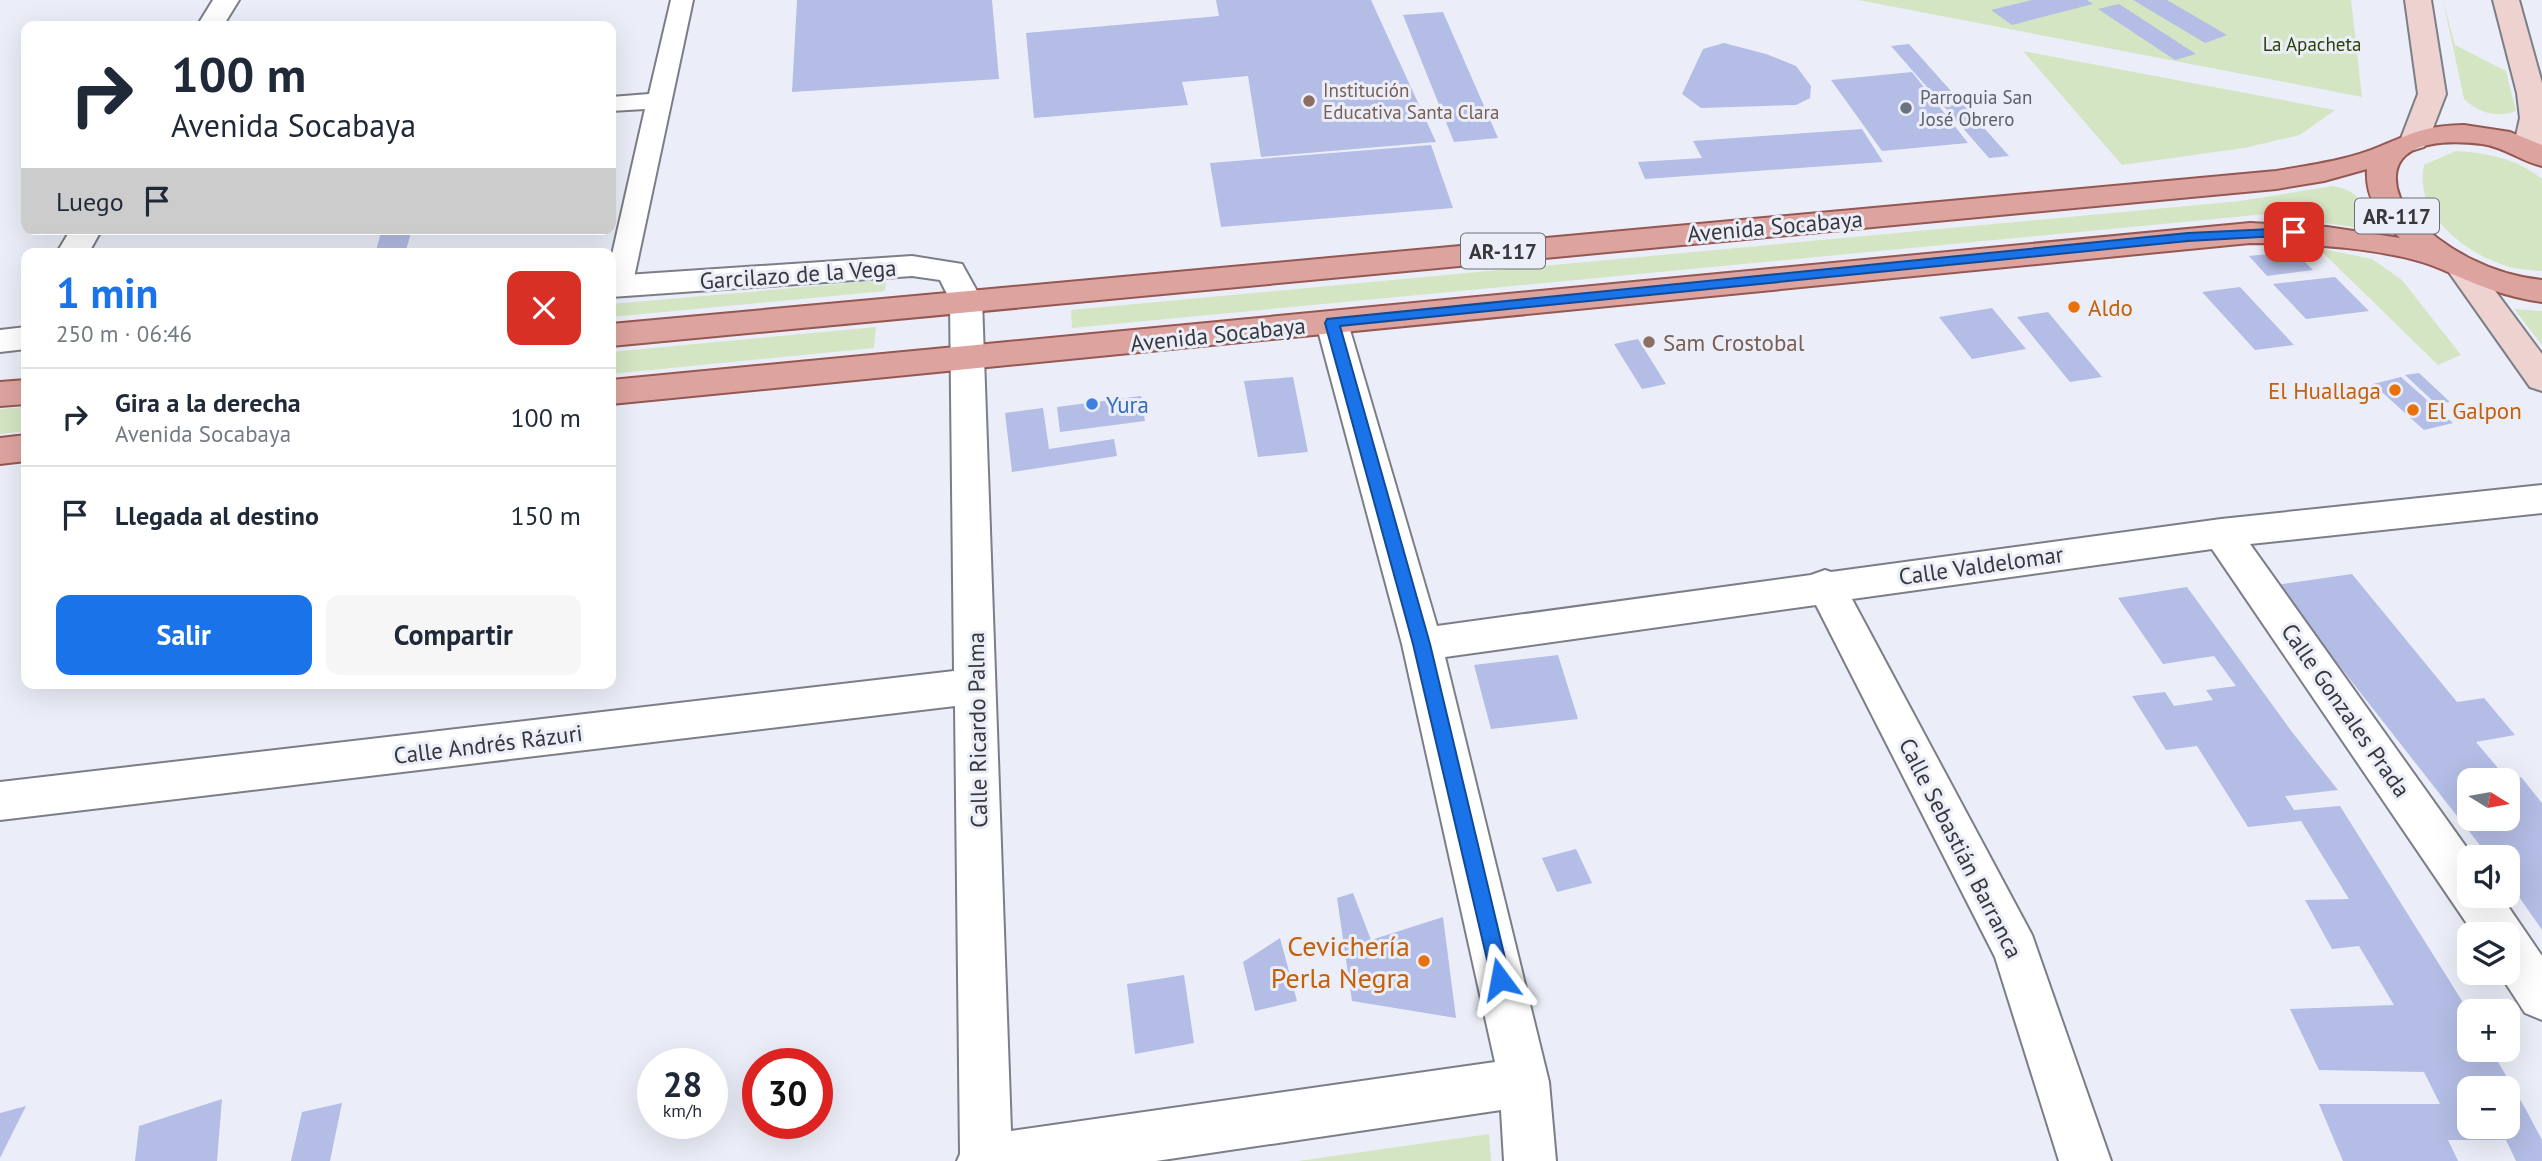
<!DOCTYPE html>
<html lang="es">
<head>
<meta charset="utf-8">
<style>
  body { margin:0; font-family:"PT Sans",sans-serif; background:#f6f6f7; color:#1f2937; height:100vh; display:flex; flex-direction:column; font-size:26px; white-space:nowrap }
  * { box-sizing:border-box; margin:0 }
  p { font-size:23px; color:#747a83 }
  .icon { flex:none; width:38px; height:38px; fill:none; stroke:currentColor; stroke-width:2; stroke-linecap:round; stroke-linejoin:round }
  .map { position:relative; flex:1; overflow:hidden }
  .drawer { position:absolute; left:21px; top:248px; width:595px; height:441px; display:flex; flex-direction:column; background:#fff; border-radius:14px; box-shadow:0 7px 28px #0002 }
  .drawer>* { flex:none }
  .hud { position:absolute; left:21px; top:21px; width:595px; height:214px; border-radius:14px; box-shadow:0 7px 28px #0002; background:#fff; color:#1f2937; overflow:hidden }
  .needle { width:46px; rotate:101deg }
  .controls { position:absolute; left:2457px; top:768px; display:grid; gap:14px }
  .controls a { display:grid; place-items:center; width:63px; height:63px; border-radius:14px; background:#fff; box-shadow:0 7px 28px #0002; font-size:35px }
  .speed { position:absolute; left:637px; top:1048px; display:flex; gap:14px; font-size:35px; font-weight:700; text-align:center }
  .speed>* { display:grid; place-content:center; width:91px; height:91px; border-radius:50%; background:#fff; box-shadow:0 7px 28px #0002; line-height:1 }
  .speed small { font-size:18px; font-weight:400 }
  .speed .limit { border:10px solid #d22; background:#fff; color:#111 }
  .pin { position:absolute; display:grid; place-items:center; width:60px; height:60px; color:#fff; margin:-30px; border-radius:14px; box-shadow:0 4px 10px #0006 }
  .me { position:absolute; width:77px; margin:-38px; rotate:347deg; stroke-linejoin:round; filter:drop-shadow(0 0 5px #0008) }
  .turn { display:flex; align-items:center; gap:24px; height:147px; padding:0 35px; font-size:32px }
  .turn .icon { width:91px; height:91px; stroke-width:2.5 }
  .turn b { display:block; font-size:49px; line-height:60px }
  .then { display:flex; align-items:center; height:66px; padding:0 35px; background:#0003; gap:14px; font-size:26px }
  .round { display:grid; place-items:center; flex:none; width:74px; height:74px; border-radius:14px; background:#f6f6f7 }
  .summary { display:flex; align-items:center; justify-content:space-between; height:119px; padding:0 35px }
  h1 { font-size:42px; font-weight:600; line-height:52px; color:#1a73e8 }
  .primary-button { display:flex; gap:14px; margin-top:auto; padding:14px 35px }
  .primary-button a { flex:1; height:80px; border-radius:14px; background:#1a73e8; color:#fff; font-size:28px; font-weight:600; line-height:80px; text-align:center }
  .primary-button a+a { background:#f6f6f7; color:#1f2937 }
  ul { padding:0; list-style:none }
  li { display:flex; align-items:center; gap:21px; height:98px; padding:0 35px; border-top:2px solid #e0e1e3 }
  li div { flex:1 }
  li b { display:block; font-size:26px }
  li em { font-style:normal }
  .map>svg:first-child { display:block }
</style>
</head>
<body>
<div class="map">
<svg width="2542" height="1161" viewBox="0 0 2542 1161">
  <rect width="100%" height="100%" fill="#ebeef8"/>
  <!-- green -->
  <path fill="#d4e5c3" d="M1858,0H2351L2362,97Z
    M2443,0L2455,45L2506,71L2516,111C2497,118 2479,113 2464,99Z
    M2023,51L2335,110L2300,135L2244,148L2122,165Z
    M2456,151C2488,153 2516,158 2542,179V271C2532,270 2520,270 2510,267C2466,255 2413,214 2424,165Z
    M2333,186C2355,189 2368,204 2373,226L2359,228L2267,214L1072,328L1071,310L2240,201Z
    M2318,248L2372,259L2402,280L2461,355L2438,365Z
    M886,280L885,291L611,317V304Z
    M2514,309L2542,311V345Z
    M876,327L874,348L611,374V352Z
    M26,407V431L0,434V409Z
    M1489,1134L1491,1161H1298Z"/>
  <!-- building -->
  <path fill="#b3bde5" fill-rule="evenodd" d="M797,0H992L999,79L792,92Z
    M1216,0H1371L1436,142L1261,157L1248,76L1182,82L1188,105L1034,118L1026,33L1219,16Z
    M2032,0H2087L2093,4L2012,25L1991,10Z
    M2133,0H2167L2227,35L2205,43Z
    M2119,4L2196,54L2175,60L2098,9Z
    M1443,12L1498,138L1454,142L1403,15Z
    M1724,43L1766,54L1796,66L1811,86L1810,98L1796,105L1701,108L1682,94L1703,49Z
    M1909,44L2009,156L1989,158L1891,46Z
    M1912,72L1968,143L1882,151L1831,80Z
    M1862,129L1883,162L1645,179L1638,162L1702,158L1693,141Z
    M1431,145L1453,208L1221,227L1210,163Z
    M382,229H412L405,254H375Z
    M2294,251L2313,270L2267,276L2249,256Z
    M2335,277L2369,311L2306,319L2273,284Z
    M2240,287L2294,345L2255,350L2202,292Z
    M1992,308L2026,349L1972,359L1939,317Z
    M2048,312L2102,377L2070,382L2017,317Z
    M1638,339L1666,384L1642,389L1614,344Z
    M2419,373L2450,402L2436,404L2405,375Z
    M1293,377L1308,452L1258,457L1244,381Z
    M2401,377L2453,423L2424,430L2373,384Z
    M1141,396L1145,421L1060,432L1057,407Z
    M1043,408L1049,449L1114,439L1117,456L1012,472L1005,413Z
    M2352,574L2457,702L2484,698L2515,735L2476,742L2508,780L2521,777L2542,803V930L2508,881V858H2490L2276,585ZM2469,780H2508V819H2469Z
    M2187,587L2292,732L2338,790L2285,796L2294,810L2340,806L2469,1012V1050H2491L2525,1108L2542,1140V1161H2516L2506,1140H2448L2458,1161H2343L2319,1104H2440L2424,1072L2319,1070L2290,1009L2394,1005L2359,946L2332,949L2305,900L2349,899L2301,821L2248,827L2197,746L2166,750L2132,696L2165,692L2174,706L2213,700L2206,690L2236,686L2214,656L2163,664L2118,598ZM2469,1088H2508V1127H2469Z
    M1558,655L1578,719L1491,729L1474,665Z
    M1576,849L1592,883L1557,892L1542,858Z
    M1353,893L1371,940L1443,917L1456,1018L1352,1001L1337,898Z
    M1280,938L1297,1001L1255,1011L1243,962Z
    M1184,975L1194,1043L1135,1054L1127,984Z
    M222,1099L217,1161H135L139,1126Z
    M342,1103L330,1161H291L302,1112Z
    M26,1106L0,1158V1113Z"/>
  <g fill="none" stroke-linecap="round" stroke-linejoin="round">
    <defs>
      <path id="service" d="M671,0H693L632,287L628,293L611,294V259L645,109L611,111V97L649,94Z"/>
      <path id="minor" d="M213,0H239L223,26H197Z
        M71,229H102L88,254H56Z
        M912,256L962,264L982,300L1011,1131L1495,1062L1402,644L1316,323L1320,315L1332,312L1344,315L1348,323L1437,626L1811,575L1825,570L1831,572L2221,519L2542,485V513L2250,544L2474,858H2469V896H2501L2542,956V1020L2525,1013L2499,973H2508V934H2474L2212,549L1852,599L2032,935L2111,1161H2059L1995,957L1816,605L1445,657L1549,1082L1556,1161H1504L1501,1110L1156,1161H957L960,1154L955,706L0,820V782L954,671L950,300L940,280L912,276L611,297V276Z
        M26,327V349L0,352V330Z"/>
      <path id="secondary" d="M2405,0H2431L2446,94L2428,141L2424,147L2414,150L2404,147L2400,141L2418,94Z
        M2493,0H2519L2542,83V150L2538,155L2528,158L2518,155L2513,149L2520,118L2517,93Z
        M2462,258L2473,261L2542,354V391L2530,387L2446,268L2451,261Z"/>
      <path id="primary" d="M2464,125L2510,132L2542,145V166C2521,161 2504,147 2482,144C2456,141 2399,138 2396,175C2395,190 2401,203 2411,214C2445,251 2493,275 2542,280V302C2504,297 2475,284 2441,269C2394,248 2302,243 2250,243L611,404V380L2250,223L2327,227L2400,238C2380,218 2365,198 2367,169L2324,181L2276,189L611,346V324L2276,171C2311,165 2349,160 2381,146C2415,132 2425,126 2464,125Z
        M26,380V404L0,406V382Z
        M26,435V461L0,464V438Z"/>
    </defs>
    <!-- service casing -->
    <use href="#service" stroke="#7c7e87" stroke-width="4"/>
    <!-- minor casing -->
    <use href="#minor" stroke="#7c7e87" stroke-width="4"/>
    <!-- secondary casing -->
    <use href="#secondary" stroke="#7c7e87" stroke-width="4"/>
    <!-- primary casing -->
    <use href="#primary" stroke="#955752" stroke-width="4"/>
    <!-- service -->
    <use href="#service" fill="#fff" fill-rule="evenodd"/>
    <!-- minor -->
    <use href="#minor" fill="#fff" fill-rule="evenodd"/>
    <!-- secondary -->
    <use href="#secondary" fill="#eed2cf" fill-rule="evenodd"/>
    <!-- primary -->
    <use href="#primary" fill="#dda49f" fill-rule="evenodd"/>
  </g>
  <!-- route -->
  <path fill="#1a73e8" stroke="#114b97" stroke-width="2" d="M2294,228L2301,232L2299,235L2188,241L1340,326L1430,644L1510,979L1507,985L1500,988L1493,985L1413,644L1325,323L1327,319L2188,233Z"/>
  <!-- markers -->
  <g fill="#8d6e63" stroke="#ebeef8" stroke-width="2.5">
    <circle cx="1309" cy="101" r="7"/>
    <circle cx="1649" cy="342" r="7"/>
  </g>
  <circle fill="#6b7280" stroke="#ebeef8" stroke-width="2.5" cx="1906" cy="108" r="7"/>
  <g fill="#e8710a" stroke="#ebeef8" stroke-width="2.5">
    <circle cx="2074" cy="307" r="7"/>
    <circle cx="2395" cy="390" r="7"/>
    <circle cx="2413" cy="410" r="7"/>
    <circle cx="1424" cy="961" r="7"/>
  </g>
  <circle fill="#3f7fe0" stroke="#ebeef8" stroke-width="2.5" cx="1092" cy="404" r="7"/>
  <g text-anchor="middle" dominant-baseline="central" stroke-width="6" stroke-linejoin="round" paint-order="stroke">
    <!-- far-park labels -->
    <g font-size="19" fill="#2a4206" stroke="#ebeef8">
      <text x="2312" y="44">La Apacheta</text>
    </g>
    <!-- far-education labels -->
    <g font-size="19" fill="#785e54" stroke="#ebeef8" text-anchor="start">
      <text x="1323" y="90">Institución<tspan x="1323" dy="22">Educativa Santa Clara</tspan></text>
    </g>
    <!-- far-worship labels -->
    <g font-size="19" fill="#5b616d" stroke="#ebeef8" text-anchor="start">
      <text x="1920" y="97">Parroquia San<tspan x="1920" dy="22">José Obrero</tspan></text>
    </g>
    <!-- shield labels -->
    <g fill="#ebeef8" stroke="#6d6f74" stroke-width="2">
      <rect x="2355" y="198.5" width="84" height="35" rx="5"/>
      <rect x="1461" y="233.5" width="84" height="35" rx="5"/>
    </g>
    <g font-size="21" font-weight="bold" fill="#37383b">
      <text x="2397" y="216">AR-117</text>
      <text x="1503" y="251">AR-117</text>
    </g>
    <!-- street labels -->
    <g font-size="23" fill="#37383b" stroke="#ebeef8">
      <text transform="translate(1775 226) rotate(-5)">Avenida Socabaya</text>
      <text transform="translate(798 274) rotate(-4)">Garcilazo de la Vega</text>
      <text transform="translate(1218 334) rotate(-6)">Avenida Socabaya</text>
      <text transform="translate(1981 565) rotate(-8)">Calle Valdelomar</text>
      <text transform="translate(2346 710) rotate(55)">Calle Gonzales Prada</text>
      <text transform="translate(977 730) rotate(-91)">Calle Ricardo Palma</text>
      <text transform="translate(488 744) rotate(-7)">Calle Andrés Rázuri</text>
      <text transform="translate(1961 848) rotate(63)">Calle Sebastián Barranca</text>
    </g>
    <!-- food labels -->
    <g font-size="23" fill="#c56008" stroke="#ebeef8" text-anchor="start">
      <text x="2088" y="307">Aldo</text>
      <text x="2381" y="390" text-anchor="end">El Huallaga</text>
      <text x="2427" y="410">El Galpon</text>
    </g>
    <!-- education labels -->
    <g font-size="23" fill="#785e54" stroke="#ebeef8" text-anchor="start">
      <text x="1663" y="342">Sam Crostobal</text>
    </g>
    <!-- shop labels -->
    <g font-size="23" fill="#366cbe" stroke="#ebeef8" text-anchor="start">
      <text x="1106" y="404">Yura</text>
    </g>
    <!-- near-food labels -->
    <g font-size="28" fill="#c56008" stroke="#ebeef8" text-anchor="end">
      <text x="1410" y="945">Cevichería<tspan x="1410" dy="32">Perla Negra</tspan></text>
    </g>
  </g>
</svg>
<div class="controls">
<a><svg class="needle" viewBox="-14 -14 28 28"><path d="M0-13l5 13h-10z" fill="#e53935"/><path d="M0 13l5-13h-10z" fill="#747a83"/></svg></a>
<a><svg class="icon" aria-label="sound" viewBox="0 0 24 24"><path d="M4 9h4l5-4v14l-5-4H4zM17 9q2 3 0 6"/></svg></a>
<a><svg class="icon" aria-label="layers" viewBox="0 0 24 24"><path d="M12 4l9 5-9 5-9-5zM3 14l9 5 9-5"/></svg></a>
<a>+</a>
<a>−</a>
</div>
<div class="speed"><div>28<small>km/h</small></div><div class="limit">30</div></div>
<div class="pin" style="left:2294px;top:232px;background:#d93025"><svg class="icon" aria-label="arrive" viewBox="0 0 24 24"><path d="M6 21V4h12l-3 4 3 4H6"/></svg></div>
<svg class="me" style="left:1500px;top:979px" viewBox="-20 -20 40 40"><path d="M0-17L14 15 0 8-14 15z" fill="#1a73e8" stroke="#fff" stroke-width="4"/></svg>
<div class="hud">
<div class="turn"><svg class="icon" aria-label="right" viewBox="0 0 24 24"><path d="M7 20v-9h11M14 6l5 5-5 5"/></svg><div><b>100 m</b>Avenida Socabaya</div></div>
<div class="then">Luego<svg class="icon" aria-label="arrive" viewBox="0 0 24 24"><path d="M6 21V4h12l-3 4 3 4H6"/></svg></div>
</div>
<section class="drawer">
<div class="summary"><div><h1>1 min</h1><p>250 m · 06:46</p></div><a class="round" style="background:#d93025;color:#fff"><svg class="icon" aria-label="close" viewBox="0 0 24 24"><path d="M6 6l12 12M18 6L6 18"/></svg></a></div>
<ul>
<li><svg class="icon" aria-label="right" viewBox="0 0 24 24"><path d="M7 20v-9h11M14 6l5 5-5 5"/></svg><div><b>Gira a la derecha</b><p>Avenida Socabaya</p></div><em>100 m</em></li>
<li><svg class="icon" aria-label="arrive" viewBox="0 0 24 24"><path d="M6 21V4h12l-3 4 3 4H6"/></svg><div><b>Llegada al destino</b></div><em>150 m</em></li>
</ul>
<div class="primary-button"><a>Salir</a><a>Compartir</a></div>
</section>
</div>
</body>
</html>
